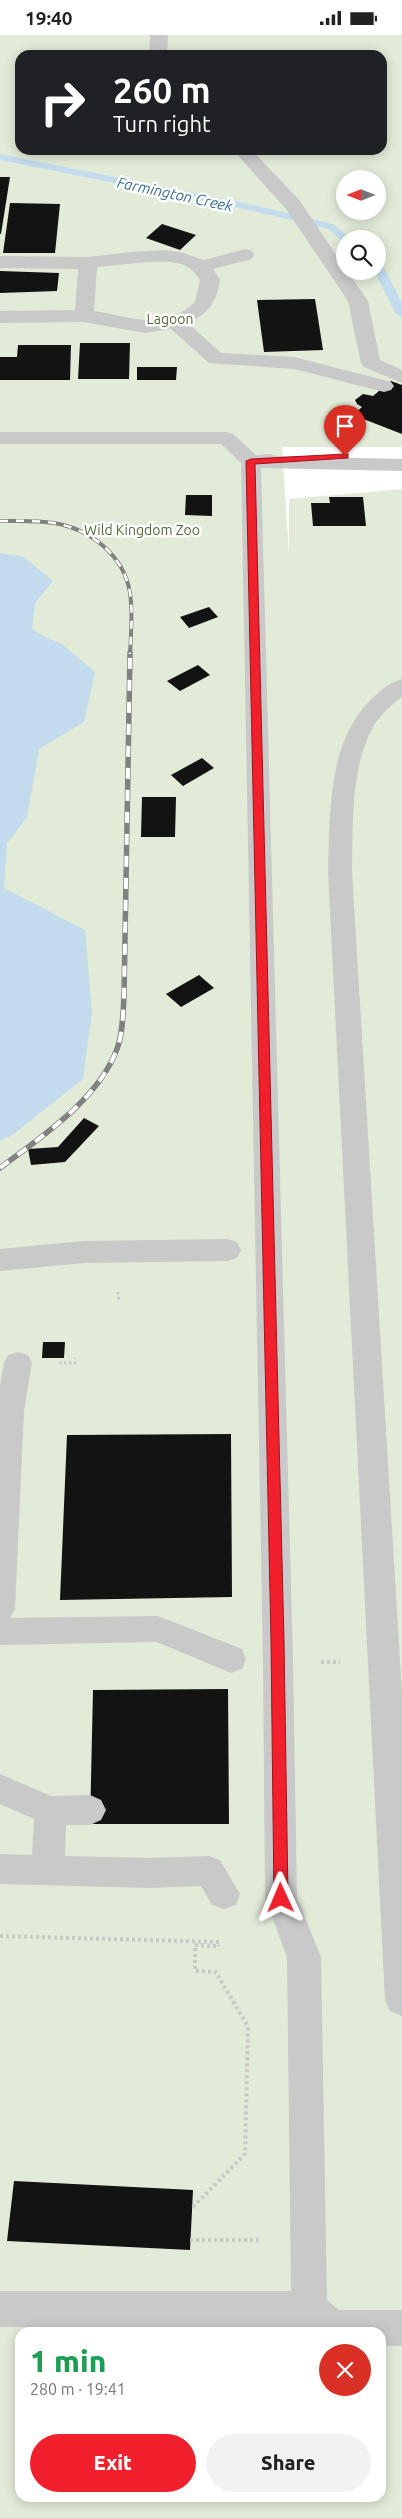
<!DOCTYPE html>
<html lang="en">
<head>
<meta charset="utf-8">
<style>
  body { margin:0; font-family:Ubuntu,sans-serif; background:#f2f2f2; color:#222; height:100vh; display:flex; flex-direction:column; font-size:19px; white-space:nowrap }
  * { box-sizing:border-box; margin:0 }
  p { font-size:16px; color:#767676 }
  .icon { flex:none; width:28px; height:28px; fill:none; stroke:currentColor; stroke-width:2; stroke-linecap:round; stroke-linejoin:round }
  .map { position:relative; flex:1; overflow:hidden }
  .side { position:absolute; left:15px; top:2292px; width:371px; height:175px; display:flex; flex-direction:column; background:#fff; border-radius:15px; box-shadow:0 2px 12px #0003 }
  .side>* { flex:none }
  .top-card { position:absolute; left:15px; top:15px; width:372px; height:105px; border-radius:15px; box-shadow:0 2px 12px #0003; background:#202124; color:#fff; overflow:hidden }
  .needle { width:32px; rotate:270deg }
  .buttons { position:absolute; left:336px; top:135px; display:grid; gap:10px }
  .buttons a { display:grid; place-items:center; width:50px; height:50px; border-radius:50%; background:#fff; box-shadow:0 2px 12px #0003; font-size:25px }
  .pin { position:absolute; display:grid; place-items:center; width:42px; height:42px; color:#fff; margin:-51px -21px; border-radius:50% 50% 50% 0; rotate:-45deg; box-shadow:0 0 5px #0007 }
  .pin .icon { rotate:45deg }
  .me { position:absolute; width:55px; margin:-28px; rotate:359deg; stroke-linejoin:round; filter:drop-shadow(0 0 4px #0008) }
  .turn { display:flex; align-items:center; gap:18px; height:105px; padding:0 15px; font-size:22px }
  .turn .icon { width:65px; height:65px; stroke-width:2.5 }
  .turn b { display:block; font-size:35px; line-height:42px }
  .round { display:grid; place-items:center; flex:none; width:52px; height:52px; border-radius:26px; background:#f2f2f2 }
  .overview { display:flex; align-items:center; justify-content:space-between; height:85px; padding:0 15px }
  h1 { font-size:30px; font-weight:800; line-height:38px; color:#1e9e55 }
  .action { display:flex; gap:10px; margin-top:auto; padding:10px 15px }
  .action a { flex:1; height:58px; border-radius:30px; background:#f0212d; color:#fff; font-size:20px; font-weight:800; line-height:58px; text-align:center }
  .action a+a { background:#f2f2f2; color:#222 }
  .status { display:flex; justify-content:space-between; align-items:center; height:35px; padding:0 25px; background:#fff; direction:ltr }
  .status svg { height:14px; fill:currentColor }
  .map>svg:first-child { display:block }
</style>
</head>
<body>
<div class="status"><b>19:40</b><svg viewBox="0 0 49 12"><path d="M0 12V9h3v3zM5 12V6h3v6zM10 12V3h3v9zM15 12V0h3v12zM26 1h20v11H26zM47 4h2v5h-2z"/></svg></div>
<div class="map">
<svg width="402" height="2483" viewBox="0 0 402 2483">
  <rect width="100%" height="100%" fill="#fff"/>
  <!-- green -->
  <path fill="#e2ebd8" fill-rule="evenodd" d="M0,0H402V412H282L289,519V464L402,454V2483H0ZM20,20H382V115H20ZM345,144H378V176H345ZM345,204H378V236H345ZM20,2298H381V2462H20Z"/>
  <!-- water -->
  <path fill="#c2dbed" d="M0,518L24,522L53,546L35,568L32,594L45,602L62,609L95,637L84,687L39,714L27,782L7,808L4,853L85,895L92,978L83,1044L11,1101L0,1106Z"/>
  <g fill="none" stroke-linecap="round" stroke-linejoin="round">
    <!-- stream -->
    <path fill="#c2dbed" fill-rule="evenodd" d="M0,119L244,168L333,189L351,204L342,206L329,194L244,174L0,125Z
      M378,230L384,233L402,268V282L396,279L374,236H378Z"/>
  </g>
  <!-- building -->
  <path fill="#131313" d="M0,142H10L1,199H0Z
    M10,168L60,169L55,218H3Z
    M162,189L196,200L180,215L146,203Z
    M0,236L59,238L57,256L0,258Z
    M315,264L323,315L264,317L257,265Z
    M80,308H130L129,344H78Z
    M18,310H71L70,345H0V322H17Z
    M137,332H177L176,345H137Z
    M391,346L402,350V399L353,380L362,372L357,369L355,365L363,359L373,361Z
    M186,460H212V481L185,480Z
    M329,462H363L366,491H313L311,468H330Z
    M209,572L218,582L189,593L180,582Z
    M198,630L210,640L180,656L167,646Z
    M202,723L214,733L183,751L171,740Z
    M142,762H176L175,802H141Z
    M199,940L214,953L181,972L166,959Z
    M84,1083L99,1091L65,1127L31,1130L28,1114L58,1112Z
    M43,1307H65L64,1323H42Z
    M231,1399L232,1562L60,1565L67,1400Z
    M228,1654L229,1789H90L93,1655Z
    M14,2146L193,2155L190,2215L7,2206Z"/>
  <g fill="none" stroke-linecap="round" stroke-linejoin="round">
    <!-- path-far1 -->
    <path stroke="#c9c9c9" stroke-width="3" stroke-dasharray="2.5 2.5" stroke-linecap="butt" d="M118,1257L119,1267
      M59,1328H75V1323"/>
    <!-- path -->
    <path stroke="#c9c9c9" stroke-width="4" stroke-dasharray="3 3" stroke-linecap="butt" d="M321,1627H340
      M0,1901L219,1907V1911
      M193,2172L245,2119L248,1992L216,1937L195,1936V1910L219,1911
      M190,2205H262"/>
    <!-- minor -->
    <path fill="#c9c9c9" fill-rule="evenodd" d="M150,0H168L167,20H149Z
      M233,115H252L300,166L345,233V236H347L368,266L380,325L402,335V348L364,332L361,328L348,266L286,174Z
      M245,214L252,216L254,220L252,224L213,234L220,245C217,267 208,279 188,288L221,318L294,322L391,347L394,351L391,355L384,357L294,334L209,328L171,294L145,298L84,287L0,288V276L75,275L78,234L0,233V221L88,222L130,217L164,215L180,217L204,225ZM147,227C170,227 187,224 200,245L195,267C163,297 131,282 94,276L97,232Z
      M0,397H226L233,399L256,420L269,419L277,421L402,424V436L261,433L293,1626L297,1863L321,1922L327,2265L339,2275H402V2311H381V2298H310L303,2292H0V2256H291L287,1922L265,1863L263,1626L241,428L221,409H0Z
      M402,644V662C391,670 380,680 373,692C350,734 353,791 352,837L402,1658V1981L390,1976L385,1965L328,837C330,778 327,702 376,660C384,652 392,647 402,644Z
      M227,1204L237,1207L241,1215L237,1223L227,1226L84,1228L0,1236V1214L84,1206Z
      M18,1317L28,1320L32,1328L24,1376L15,1574L10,1583L158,1581L242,1614L246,1624L242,1634L231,1638L157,1607L0,1610V1351L4,1328L8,1320Z
      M0,1739L51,1761L90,1760L101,1765L106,1775L101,1785L90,1790H66L65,1821L149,1823L209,1821L220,1825L240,1859L236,1870L224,1874L212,1870L201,1851L149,1853L0,1849V1819L32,1820L34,1784L0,1769Z"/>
    <defs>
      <path id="rail-far1" d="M0,486C18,486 36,485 54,488C90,494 124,520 130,558C133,578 131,599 130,619"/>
      <path id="rail" d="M0,1133C42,1101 98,1065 117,1014C123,998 123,978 124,961L130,618"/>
    </defs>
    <!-- rail-far1 casing -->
    <use href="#rail-far1" stroke="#818181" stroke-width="4"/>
    <!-- rail casing -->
    <use href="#rail" stroke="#818181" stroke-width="5.5"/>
    <!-- rail-far1 -->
    <use href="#rail-far1" stroke="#fff" stroke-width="2.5" stroke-dasharray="8" stroke-linecap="butt"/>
    <!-- rail -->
    <use href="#rail" stroke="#fff" stroke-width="4" stroke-dasharray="11" stroke-linecap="butt"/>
  </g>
  <!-- route -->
  <path fill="#f0212d" stroke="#9c151d" d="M345,419H348V423L255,429L284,1606L288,1863L286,1867L281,1869L276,1867L274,1863L271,1606L246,426L251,424Z"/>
  <g text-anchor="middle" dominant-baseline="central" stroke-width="5" stroke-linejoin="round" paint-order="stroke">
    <!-- far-park labels -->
    <g font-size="14" fill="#4e6a37" stroke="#fff">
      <text x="170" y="284">Lagoon</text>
      <text x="142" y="495">Wild Kingdom Zoo</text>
    </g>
    <!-- far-water labels -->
    <g font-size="15" font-style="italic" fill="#366d92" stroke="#fff">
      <text transform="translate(175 159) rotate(12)">Farmington Creek</text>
    </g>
  </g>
</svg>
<div class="buttons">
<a><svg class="needle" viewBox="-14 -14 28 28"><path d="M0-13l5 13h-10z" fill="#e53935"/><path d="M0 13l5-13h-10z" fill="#767676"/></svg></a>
<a><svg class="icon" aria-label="search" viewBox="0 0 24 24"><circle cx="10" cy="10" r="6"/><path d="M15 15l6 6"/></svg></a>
</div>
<div class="pin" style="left:345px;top:421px;background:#d93025"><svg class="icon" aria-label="arrive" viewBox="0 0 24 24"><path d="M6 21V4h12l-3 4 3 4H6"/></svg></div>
<svg class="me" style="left:281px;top:1863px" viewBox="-20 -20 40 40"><path d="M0-17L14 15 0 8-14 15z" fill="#f0212d" stroke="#fff" stroke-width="4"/></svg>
<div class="top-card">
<div class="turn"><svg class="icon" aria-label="right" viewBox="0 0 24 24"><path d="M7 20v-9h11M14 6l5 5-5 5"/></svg><div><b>260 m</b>Turn right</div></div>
</div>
<section class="side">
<div class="overview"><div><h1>1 min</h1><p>280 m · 19:41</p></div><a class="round" style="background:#d93025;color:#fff"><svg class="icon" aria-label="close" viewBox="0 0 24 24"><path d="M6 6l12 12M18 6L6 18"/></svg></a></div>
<div class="action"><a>Exit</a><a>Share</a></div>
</section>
</div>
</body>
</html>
